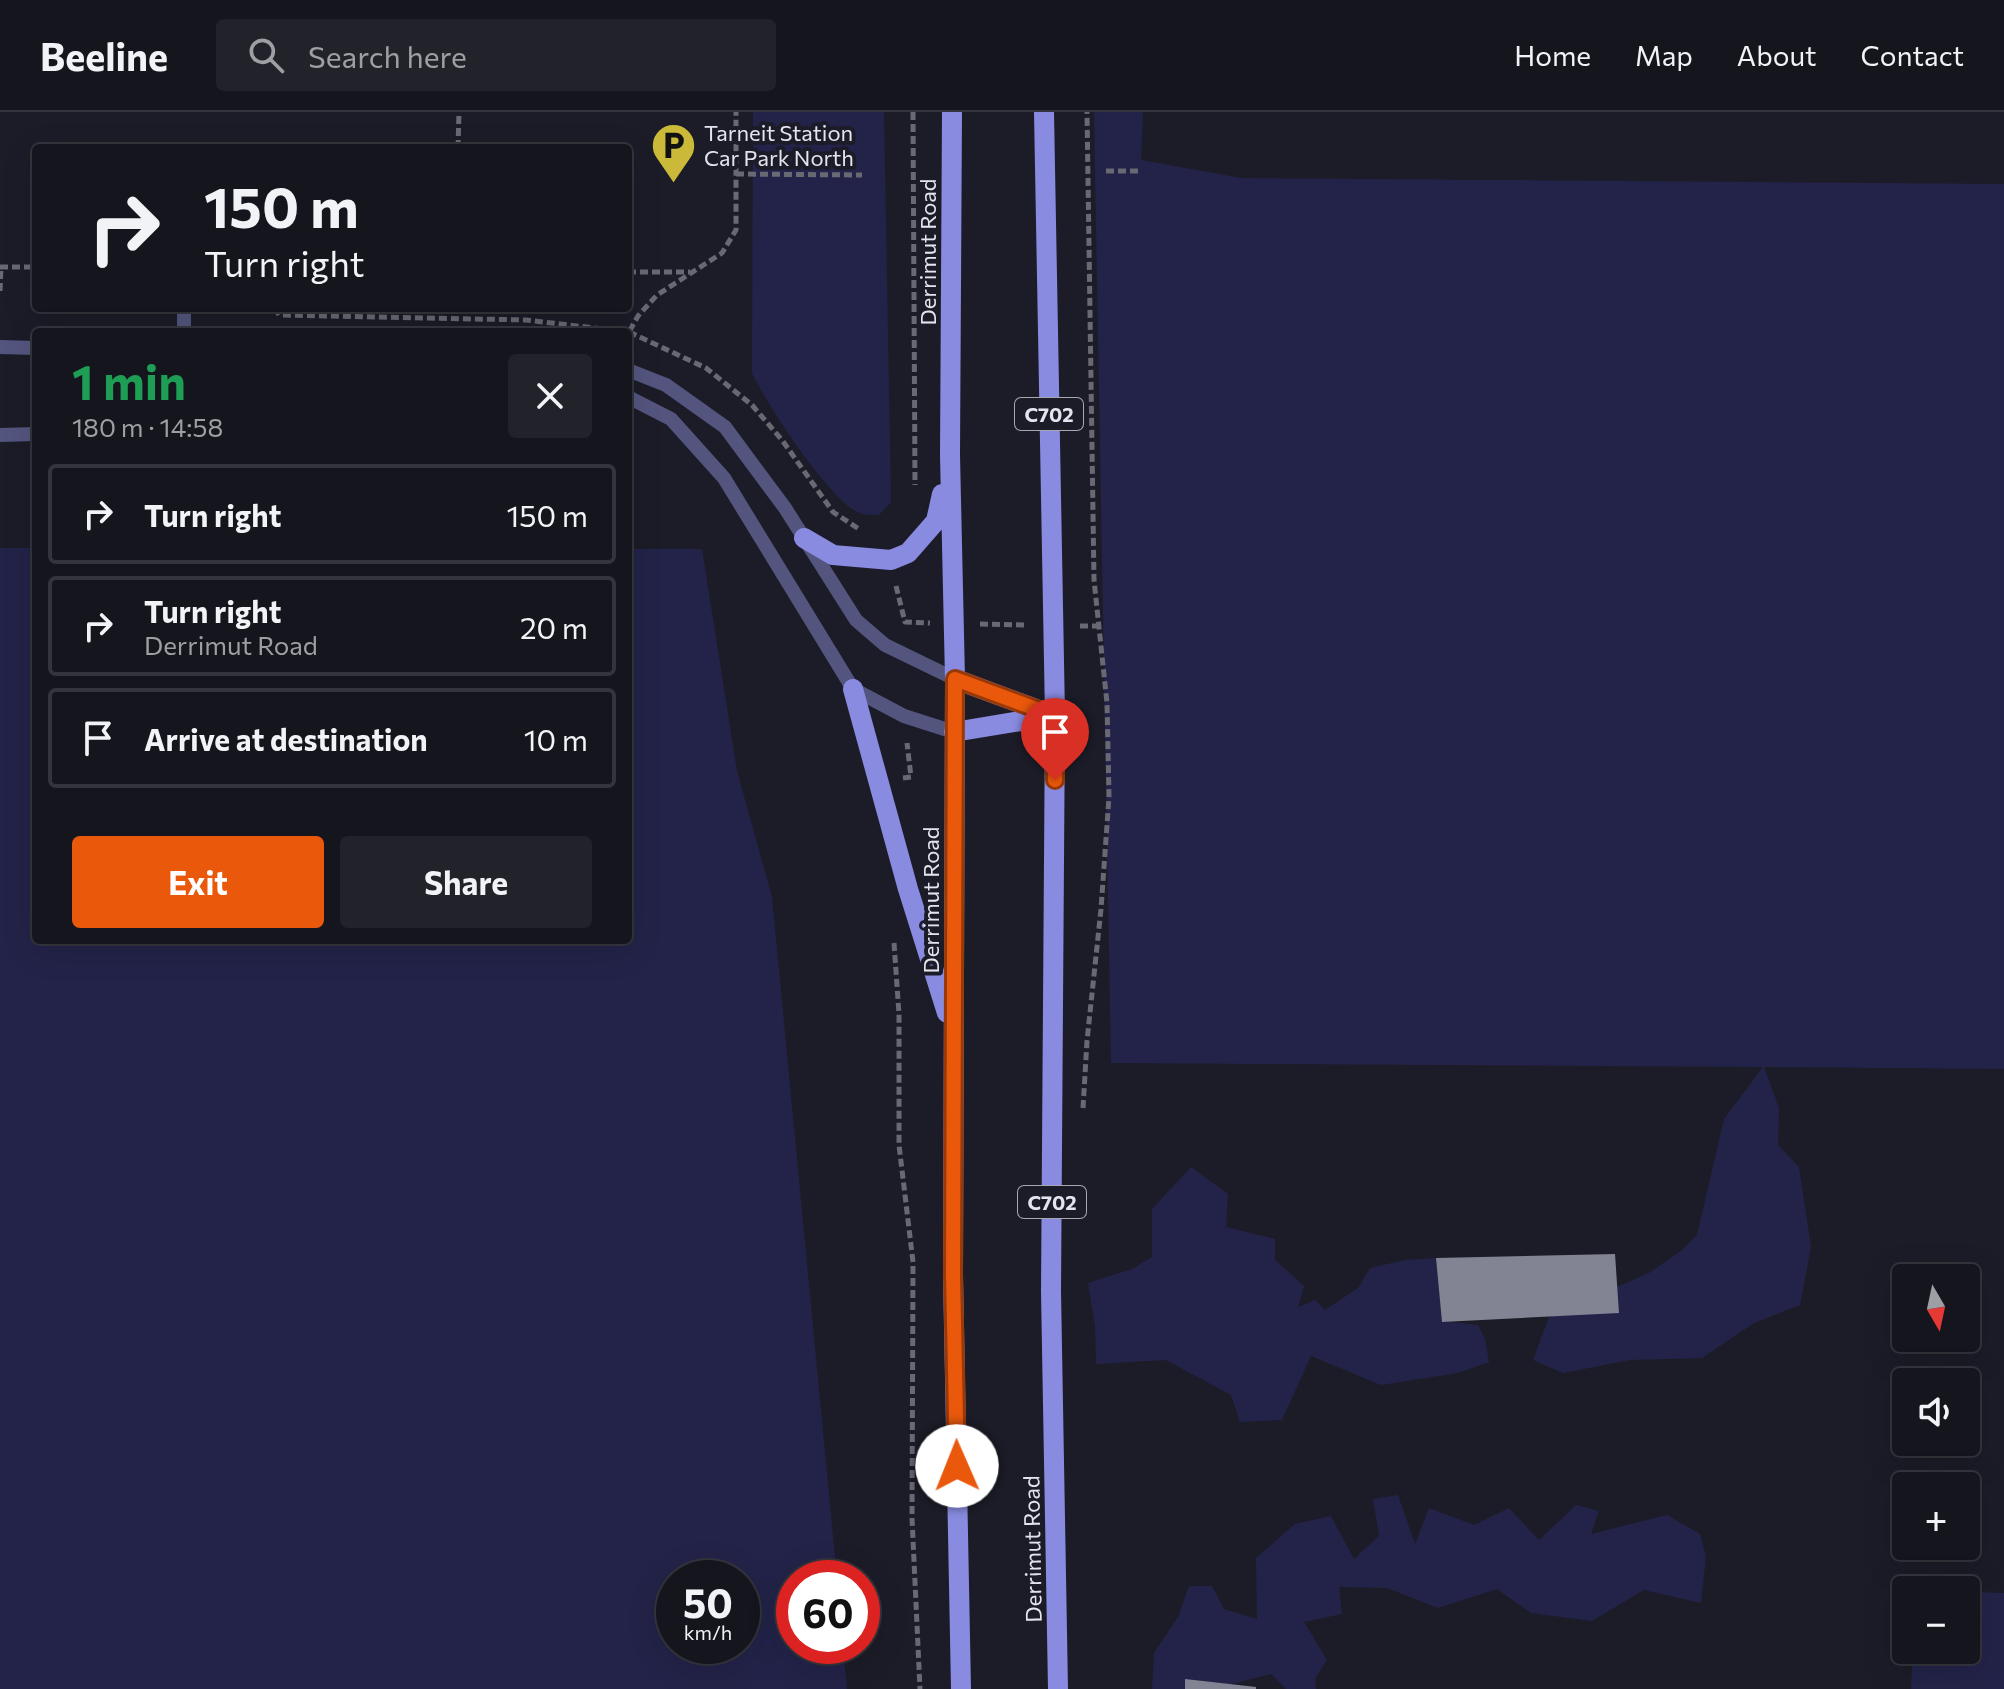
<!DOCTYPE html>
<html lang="en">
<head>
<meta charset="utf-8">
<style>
  body { margin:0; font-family:Commissioner,sans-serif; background:#22222b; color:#f1f3f6; height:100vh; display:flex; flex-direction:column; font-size:30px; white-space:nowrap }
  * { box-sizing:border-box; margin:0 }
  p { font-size:26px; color:#9d9fa4 }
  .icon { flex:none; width:44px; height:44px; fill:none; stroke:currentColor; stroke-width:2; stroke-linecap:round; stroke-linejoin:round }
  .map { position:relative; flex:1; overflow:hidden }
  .side { position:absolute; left:32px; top:216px; width:600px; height:616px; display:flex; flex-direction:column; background:#15151e; border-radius:8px; box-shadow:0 8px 32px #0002,0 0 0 2px #34343c }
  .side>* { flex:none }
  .hud { position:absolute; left:32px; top:32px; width:600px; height:168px; border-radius:8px; box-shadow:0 8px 32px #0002,0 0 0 2px #34343c; background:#15151e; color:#f1f3f6; overflow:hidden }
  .needle { width:52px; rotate:171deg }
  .tools { position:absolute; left:1892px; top:1152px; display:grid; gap:16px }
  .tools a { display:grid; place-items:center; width:88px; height:88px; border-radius:8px; background:#15151e; box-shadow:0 8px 32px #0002,0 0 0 2px #34343c; font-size:40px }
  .speed { position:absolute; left:656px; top:1448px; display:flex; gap:16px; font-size:40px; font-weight:700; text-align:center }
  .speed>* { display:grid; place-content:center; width:104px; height:104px; border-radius:50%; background:#15151e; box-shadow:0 8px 32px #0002,0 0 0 2px #34343c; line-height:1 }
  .speed small { font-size:20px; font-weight:400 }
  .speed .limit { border:12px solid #d22; background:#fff; color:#111 }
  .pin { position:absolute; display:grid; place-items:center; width:68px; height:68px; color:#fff; margin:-82px -34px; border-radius:50% 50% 50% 0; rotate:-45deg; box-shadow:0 0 8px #0007 }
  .pin .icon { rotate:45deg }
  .me { position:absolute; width:88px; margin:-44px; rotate:359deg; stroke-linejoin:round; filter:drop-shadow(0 0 6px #0008) }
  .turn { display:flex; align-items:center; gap:28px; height:168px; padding:0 40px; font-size:36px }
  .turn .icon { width:104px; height:104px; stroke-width:2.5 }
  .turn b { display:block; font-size:56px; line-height:68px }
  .round { display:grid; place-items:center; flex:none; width:84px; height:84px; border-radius:8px; background:#22222b }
  .overview { display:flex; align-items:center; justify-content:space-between; height:136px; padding:0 40px }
  h1 { font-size:48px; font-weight:700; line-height:60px; color:#1e9e55 }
  .action { display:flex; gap:16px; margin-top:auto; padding:16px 40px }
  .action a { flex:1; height:92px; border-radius:8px; background:#ea580c; color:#fff; font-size:32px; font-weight:700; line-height:92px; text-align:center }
  .action a+a { background:#22222b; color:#f1f3f6 }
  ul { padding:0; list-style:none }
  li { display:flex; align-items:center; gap:24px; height:100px; margin:0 16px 12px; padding:0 24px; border:4px solid #34343c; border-radius:8px }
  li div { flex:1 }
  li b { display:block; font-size:30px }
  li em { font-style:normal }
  header { display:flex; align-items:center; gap:48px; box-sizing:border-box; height:112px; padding:0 40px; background:#15151e; border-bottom:2px solid #34343c }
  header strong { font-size:38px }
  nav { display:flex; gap:44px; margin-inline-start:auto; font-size:28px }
  .search { width:560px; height:72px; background:#22222b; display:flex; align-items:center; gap:20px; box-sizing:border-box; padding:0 28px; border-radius:8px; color:#9d9fa4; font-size:30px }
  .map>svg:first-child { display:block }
</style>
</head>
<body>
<header>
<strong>Beeline</strong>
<div class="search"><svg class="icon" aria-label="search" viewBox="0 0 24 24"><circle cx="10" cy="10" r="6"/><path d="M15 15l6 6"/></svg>Search here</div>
<nav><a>Home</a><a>Map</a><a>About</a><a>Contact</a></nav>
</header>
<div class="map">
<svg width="2004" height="1577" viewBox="0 0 2004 1577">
  <rect width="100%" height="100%" fill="#1c1c28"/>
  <!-- green -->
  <path fill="#232349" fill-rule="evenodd" d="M753,0H884L891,390L879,403C873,403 866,403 860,401C830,390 766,291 752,261Z
    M1094,0H1143L1141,48L1241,66L2004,72V957L1764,955L1779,996L1778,1033L1799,1055L1811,1135L1800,1193L1754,1211L1702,1246L1630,1248L1563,1261L1533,1248L1549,1205L1649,1161L1682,1138L1697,1123L1724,1007L1763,955L1111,951Z
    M0,436H36V828H628V437H702L737,659L772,785L837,1466H794V1534H843L847,1577H0ZM742,1466V1534H674V1466Z
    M1191,1055L1228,1082L1226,1115L1275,1127V1148L1304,1174L1298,1195L1315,1188L1325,1198L1358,1176L1370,1156L1405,1148L1436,1146L1442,1209L1478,1213L1485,1227L1489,1250L1458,1261L1381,1273L1311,1244L1282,1308L1240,1310L1231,1283L1166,1248L1096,1252L1095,1214L1088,1171L1132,1157L1152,1145V1097Z
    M1398,1383L1415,1432L1429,1396L1474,1413L1509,1396L1539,1428L1576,1393L1599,1399L1591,1422L1667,1403L1700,1422L1706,1444L1701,1491L1644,1478L1592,1509L1531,1501L1497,1477L1438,1496L1387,1476L1339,1475L1342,1502L1304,1510L1327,1548L1315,1567L1316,1577H1286L1271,1562L1231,1572L1229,1577H1152L1154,1541L1178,1505L1189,1474H1212L1224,1497L1257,1507L1256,1446L1295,1412L1331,1404L1354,1447L1379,1424L1373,1387Z
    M1966,1480L2004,1481V1577H1911L1913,1538H1966Z"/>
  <!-- building -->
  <path fill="#838493" d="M1615,1142L1619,1201L1442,1210L1436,1146Z
    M1185,1567L1256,1575V1577H1185Z"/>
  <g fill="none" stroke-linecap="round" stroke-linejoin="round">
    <!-- path -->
    <path stroke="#696974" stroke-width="5" stroke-dasharray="8 4" stroke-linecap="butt" d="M913,0L915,373
      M458,36L459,0
      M1106,59H1140
      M736,62L862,63
      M0,155H36
      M628,160H690
      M0,179L1,155
      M275,196L279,203L526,208L629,220L638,204L657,183L722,141L736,118V0
      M629,220L706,256L752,293L782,328L833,400L859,417
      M896,474L905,510L930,511
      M980,512L1026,513
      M1080,514H1099
      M903,666L911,665L907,631
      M894,831L899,902V1033L913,1150L912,1406L920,1577
      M1083,996L1087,929L1101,797L1109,685L1107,591L1094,468L1087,0"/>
    <!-- lane -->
    <path stroke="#53557e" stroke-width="14" d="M184,220V196
      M0,235L36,236
      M628,258L666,273L725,315L785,396L856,508L885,533L955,567
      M628,285L671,307L724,366L853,577L904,604L954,620
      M0,323L36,322"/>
    <!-- primary -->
    <path stroke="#898be1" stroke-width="20" d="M952,0L950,343L955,567L953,1163L961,1577
      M1044,0L1055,604L1051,1179L1058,1577
      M804,426L833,443L891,448L908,441L936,409L942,382
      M955,567L1055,604
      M853,577L908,777L947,901
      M954,620L1051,604"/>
  </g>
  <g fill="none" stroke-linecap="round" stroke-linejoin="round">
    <defs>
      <path id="route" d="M957,1354L953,1163L955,567L1055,604V668"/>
    </defs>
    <!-- route casing -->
    <use href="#route" stroke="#983908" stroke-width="20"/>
    <!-- route -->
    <use href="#route" stroke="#ea580c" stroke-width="14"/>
  </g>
  <!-- icons -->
  <defs>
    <symbol id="parking-pin" viewBox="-11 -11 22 30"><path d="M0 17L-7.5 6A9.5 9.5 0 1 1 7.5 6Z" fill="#cbba39" stroke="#1c1c28"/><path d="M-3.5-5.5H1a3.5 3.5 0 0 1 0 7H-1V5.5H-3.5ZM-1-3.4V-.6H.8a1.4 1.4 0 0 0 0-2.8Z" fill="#111"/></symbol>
  </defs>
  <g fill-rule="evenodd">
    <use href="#parking-pin" x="648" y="8" width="51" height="69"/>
  </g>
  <g text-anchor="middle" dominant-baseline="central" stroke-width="8" stroke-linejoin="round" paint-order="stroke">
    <!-- shield labels -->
    <g fill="#1c1c28" stroke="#a7a8b1" stroke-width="2">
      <rect x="1015" y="286" width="68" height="32" rx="6"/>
      <rect x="1018" y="1074" width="68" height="32" rx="6"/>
    </g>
    <g font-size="20" font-weight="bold" fill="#e3e4ec">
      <text x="1049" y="302">C702</text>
      <text x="1052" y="1090">C702</text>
    </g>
    <!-- poi labels -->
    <g font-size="22" fill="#e3e4ec" stroke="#1c1c28" text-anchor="start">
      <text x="704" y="20">Tarneit Station<tspan x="704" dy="25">Car Park North</tspan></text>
    </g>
    <!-- street labels -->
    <g font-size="22" fill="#e3e4ec" stroke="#1c1c28">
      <text transform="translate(927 140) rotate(-90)">Derrimut Road</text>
      <text transform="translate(930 788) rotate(-90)">Derrimut Road</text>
      <text transform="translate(1032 1437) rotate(-91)">Derrimut Road</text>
    </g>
  </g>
</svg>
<div class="tools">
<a><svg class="needle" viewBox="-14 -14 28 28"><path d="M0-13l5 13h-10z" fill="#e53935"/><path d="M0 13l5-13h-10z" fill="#9d9fa4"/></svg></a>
<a><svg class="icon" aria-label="sound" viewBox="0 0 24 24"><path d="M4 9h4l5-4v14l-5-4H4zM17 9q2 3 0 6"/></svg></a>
<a>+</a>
<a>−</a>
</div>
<div class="speed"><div>50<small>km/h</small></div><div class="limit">60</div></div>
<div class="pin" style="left:1055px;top:668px;background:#d93025"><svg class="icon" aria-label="arrive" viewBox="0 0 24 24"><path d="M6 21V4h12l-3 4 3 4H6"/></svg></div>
<svg class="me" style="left:957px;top:1354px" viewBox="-20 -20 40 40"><circle r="19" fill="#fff"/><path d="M0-13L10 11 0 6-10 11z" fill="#ea580c"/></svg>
<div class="hud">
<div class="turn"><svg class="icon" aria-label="right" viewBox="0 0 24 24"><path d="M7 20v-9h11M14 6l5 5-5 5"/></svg><div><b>150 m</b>Turn right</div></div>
</div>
<section class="side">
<div class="overview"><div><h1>1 min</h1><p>180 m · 14:58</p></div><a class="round"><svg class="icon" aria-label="close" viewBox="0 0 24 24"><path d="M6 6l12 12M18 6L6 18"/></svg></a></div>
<ul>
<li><svg class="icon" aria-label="right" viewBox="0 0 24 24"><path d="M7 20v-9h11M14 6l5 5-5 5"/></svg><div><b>Turn right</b></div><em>150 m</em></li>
<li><svg class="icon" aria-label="right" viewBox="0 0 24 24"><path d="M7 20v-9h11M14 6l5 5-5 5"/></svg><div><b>Turn right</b><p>Derrimut Road</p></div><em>20 m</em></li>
<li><svg class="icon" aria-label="arrive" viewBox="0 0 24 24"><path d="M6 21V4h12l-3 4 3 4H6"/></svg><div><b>Arrive at destination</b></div><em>10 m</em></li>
</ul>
<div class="action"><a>Exit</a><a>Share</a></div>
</section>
</div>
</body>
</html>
